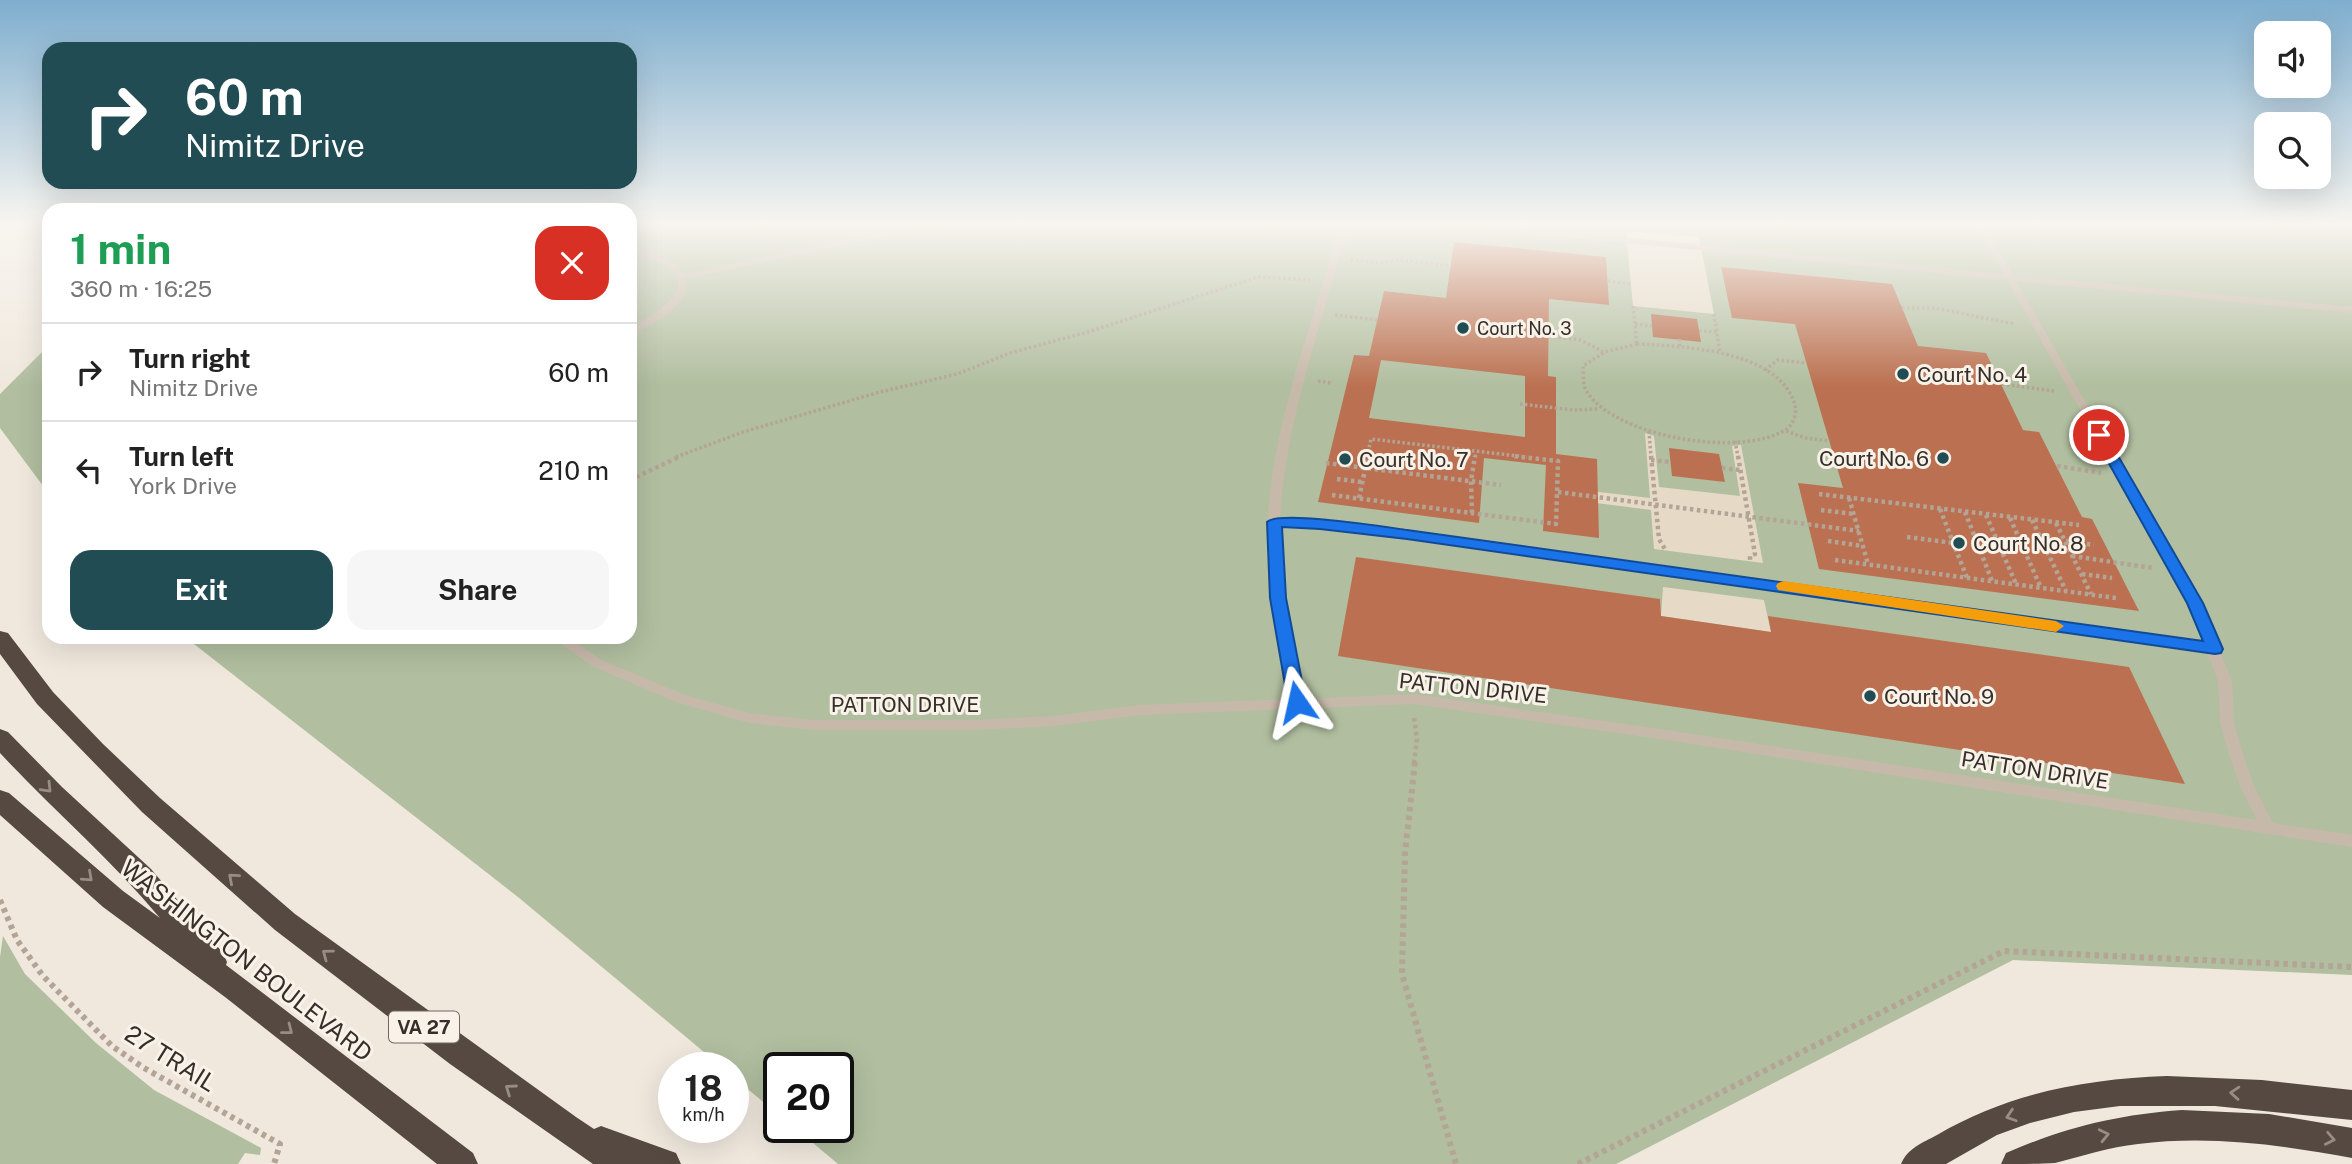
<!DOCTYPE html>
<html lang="en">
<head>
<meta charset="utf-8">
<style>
  body { margin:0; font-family:"Public Sans",sans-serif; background:#f6f6f6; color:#222; height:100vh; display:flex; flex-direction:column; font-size:26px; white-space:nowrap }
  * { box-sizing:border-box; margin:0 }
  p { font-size:23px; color:#767676 }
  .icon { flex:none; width:38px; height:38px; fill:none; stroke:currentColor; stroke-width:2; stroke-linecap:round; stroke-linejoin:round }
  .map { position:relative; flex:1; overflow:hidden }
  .sheet { position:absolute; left:42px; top:203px; width:595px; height:441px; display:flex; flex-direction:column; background:#fff; border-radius:21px; box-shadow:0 7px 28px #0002 }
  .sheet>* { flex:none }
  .hud { position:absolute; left:42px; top:42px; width:595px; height:147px; border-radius:21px; box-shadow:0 7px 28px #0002; background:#224c53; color:#fff; overflow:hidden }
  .buttons { position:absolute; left:2254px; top:21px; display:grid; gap:14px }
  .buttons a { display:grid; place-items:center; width:77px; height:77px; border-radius:14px; background:#fff; box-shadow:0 7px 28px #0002; font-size:35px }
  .speed { position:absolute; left:658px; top:1052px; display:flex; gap:14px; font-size:35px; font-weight:700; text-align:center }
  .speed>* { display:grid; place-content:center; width:91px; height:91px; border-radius:50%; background:#fff; box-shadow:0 7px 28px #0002; line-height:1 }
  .speed small { font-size:18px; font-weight:400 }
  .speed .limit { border:4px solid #111; border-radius:10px; background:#fff; color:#111 }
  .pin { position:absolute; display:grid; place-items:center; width:60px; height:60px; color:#fff; margin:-30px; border:4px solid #fff; border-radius:50%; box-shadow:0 2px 7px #0007 }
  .me { position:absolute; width:77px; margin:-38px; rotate:349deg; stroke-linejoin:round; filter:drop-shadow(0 0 5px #0008) }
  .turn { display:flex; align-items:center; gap:24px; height:147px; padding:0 28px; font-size:32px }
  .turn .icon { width:91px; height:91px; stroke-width:2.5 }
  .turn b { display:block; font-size:49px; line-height:60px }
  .round { display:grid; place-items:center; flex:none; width:74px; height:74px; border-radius:21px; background:#f6f6f6 }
  .overview { display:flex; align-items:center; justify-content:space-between; height:119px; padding:0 28px }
  h1 { font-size:42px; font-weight:700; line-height:52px; color:#1e9e55 }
  .primary-button { display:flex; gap:14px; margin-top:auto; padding:14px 28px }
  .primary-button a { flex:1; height:80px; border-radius:21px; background:#224c53; color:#fff; font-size:28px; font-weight:700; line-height:80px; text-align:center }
  .primary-button a+a { background:#f6f6f6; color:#222 }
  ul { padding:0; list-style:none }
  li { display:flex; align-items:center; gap:21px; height:98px; padding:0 28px; border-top:2px solid #e0e0e0 }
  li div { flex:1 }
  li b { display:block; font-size:26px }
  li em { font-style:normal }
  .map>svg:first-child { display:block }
</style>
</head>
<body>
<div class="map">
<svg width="2352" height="1164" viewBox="0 0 2352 1164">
  <rect width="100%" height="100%" fill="#f0e8dd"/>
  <!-- green -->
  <path fill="#b1be9f" d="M630,223H2352V975L2013,960L1616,1164H838L794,1127H838V1068H779V1115L733,1077V1068L722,1067L518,897L185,637H630Z
    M49,345V494L0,428V394Z
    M3,936L25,974L96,1043L154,1090L261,1148L260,1155L245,1153L238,1164H0V957Z"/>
  <!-- plaza -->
  <path fill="#e6dac6" d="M1626,231L1699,237L1714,314L1633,306Z
    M1645,433L1654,436L1659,487L1740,496L1732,446L1741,445L1763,563L1654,549L1651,510L1565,499V488L1650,498Z
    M1663,587L1764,600L1771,632L1661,616Z"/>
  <!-- building -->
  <path fill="#bb7151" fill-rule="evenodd" d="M1454,242L1606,257L1609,305L1549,299L1548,376L1556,377V454L1597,459L1599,538L1543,531L1546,465L1484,458L1479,523L1318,502L1354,355L1369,356L1384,291L1446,298ZM1381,360L1525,376V437L1369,418Z
    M1721,267L1892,284L1918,346L1986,353L2023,430L2039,432L2082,517L2092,519L2139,611L1819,569L1798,483L1843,488L1795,324L1732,318Z
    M1651,314L1697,319L1701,342L1653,337Z
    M1669,448L1719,454L1725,482L1672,476Z
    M1356,557L1660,599L1661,616L1771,632L1768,616L2129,667L2185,784L1338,656Z"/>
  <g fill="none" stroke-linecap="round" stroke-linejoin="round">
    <!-- path-far2 -->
    <path stroke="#b3a495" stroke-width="3.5" stroke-dasharray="2.5 2.5" stroke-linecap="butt" d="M1351,260L1379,263L1399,260L1451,266
      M1608,281L1631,284
      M1633,306L1637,344
      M1902,308H1935L2015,324
      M1714,314L1720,353
      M1335,315L1379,320
      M1635,324L1652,326
      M1699,331L1717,332
      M1549,336L1580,340L1604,352
      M1679,339L1680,347
      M1637,344C1683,346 1776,350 1794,402C1798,412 1794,425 1785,430C1740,458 1616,437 1587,392C1582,385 1584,374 1583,366L1605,352Z
      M1765,370L1778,360L1806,363
      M1318,381L1331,383
      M2002,384L2054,391
      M1520,404L1574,410L1597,409
      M1649,431L1651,457
      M1786,431L1806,438L1830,441
      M1735,441L1738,457
      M676,457L743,432L880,392L957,374L1010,353L1088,332L1258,277L1310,280
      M1367,457L1371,439L1527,457
      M1475,457L1476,452"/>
    <!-- path-far1 -->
    <path stroke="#b3a495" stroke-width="4.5" stroke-dasharray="3.5 3.5" stroke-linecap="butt" d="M1651,456L1659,539L1666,551
      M1738,456L1755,554L1750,556V562
      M1651,460L1670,462
      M1326,463L1501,485
      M2057,466L2101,473
      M1722,468L1740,470
      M1337,479L1362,482
      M630,480L681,456
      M1558,492L1859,531
      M1819,494L2079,525
      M1332,495L1556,524L1558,461L1512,456
      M1359,498L1368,456
      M1849,498L1868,564
      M1940,509L1967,578
      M1821,510L1854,514
      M1965,512L1992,581
      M1472,513L1471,481L1475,456
      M1986,515L2016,584
      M2010,518L2041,588
      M2032,520L2066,591
      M2056,523L2091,594
      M1907,537L1954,543
      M1828,541L1863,546
      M2066,541L2094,545
      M2072,556L2153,568
      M1835,560L2116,598
      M2082,574L2112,578
      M1414,718L1417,739L1414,763"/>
    <!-- path -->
    <path stroke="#b3a495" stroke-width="6" stroke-dasharray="4.5 4.5" stroke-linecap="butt" d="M1415,762L1405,853L1402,974L1456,1164
      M0,900L17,940L43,976L112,1046L144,1068L280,1144L274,1164
      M1578,1164L2004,951L2352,967"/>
    <!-- service -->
    <path fill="#c7b9aa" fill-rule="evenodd" d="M925,223H943L686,279C690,307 652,326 630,334V327C648,319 702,288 667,266C656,259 643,258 630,256V250C651,254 670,257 685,274Z
      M1341,223H1349C1323,321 1286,417 1280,519L1320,520L1407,531L2204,643L2189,603L2007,280L1443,225L1439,223H1474L2004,274L1975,223H1983L2013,275L2352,307V313L2016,281L2201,603L2218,645L2221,649L2220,651L2232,681L2234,723L2242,751L2254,786L2273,823L2352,835V847L1667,740L1414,704L1140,715L1054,726L975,730H814L749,723L676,702L592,666L552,637H567L602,660L685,695L749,713L814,720H975L1054,716L1140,705L1290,699C1279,647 1267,594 1267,540C1268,432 1312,327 1341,223ZM1280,526L1320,528L1407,539L2207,652L2218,681L2220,723L2228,751L2240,786L2257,820L1667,730L1414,694L1303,699C1291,642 1276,584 1280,526Z"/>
    <!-- motorway -->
    <path fill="#554941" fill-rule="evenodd" d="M0,631L8,633L53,692L103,744L160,798L295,914L576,1117L594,1129L601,1126L676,1153L681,1164H593L450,1064L275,930L142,812L37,704L0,654Z
      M0,729L8,732L62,787L151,869L223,953L227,962L226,965L473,1153L478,1164H437L225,997L103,907L0,815V790L9,793L123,891L160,918C111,859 52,809 0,753Z
      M2167,1076L2262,1080L2352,1090V1120L2215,1106H2120L2074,1112L2030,1123L1997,1135L1946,1164H1901C1908,1148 1922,1143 1937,1135C2009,1093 2085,1079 2167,1076Z
      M2182,1110L2269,1114L2352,1128V1158C2282,1145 2210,1135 2138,1144C2109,1147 2083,1156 2055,1163C2039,1164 2017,1164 2001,1164L2006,1153C2066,1127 2116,1115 2182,1110Z"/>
  </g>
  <!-- one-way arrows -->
  <defs><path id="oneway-chevron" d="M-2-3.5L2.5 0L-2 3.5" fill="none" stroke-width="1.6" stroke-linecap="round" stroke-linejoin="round" transform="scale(1.75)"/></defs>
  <g stroke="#968d84">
    <use href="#oneway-chevron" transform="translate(47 788) rotate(46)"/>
    <use href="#oneway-chevron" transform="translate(88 877) rotate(42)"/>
    <use href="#oneway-chevron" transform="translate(233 878) rotate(-139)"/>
    <use href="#oneway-chevron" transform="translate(327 954) rotate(-143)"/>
    <use href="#oneway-chevron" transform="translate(288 1030) rotate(38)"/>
    <use href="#oneway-chevron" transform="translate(510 1089) rotate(-145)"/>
    <use href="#oneway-chevron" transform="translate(2235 1093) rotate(-176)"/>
    <use href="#oneway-chevron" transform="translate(2011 1116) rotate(162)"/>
    <use href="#oneway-chevron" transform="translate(2104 1135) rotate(-13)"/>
    <use href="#oneway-chevron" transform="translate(2330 1139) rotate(11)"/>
  </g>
  <!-- sky -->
  <linearGradient id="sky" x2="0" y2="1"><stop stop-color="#7eaecf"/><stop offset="0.58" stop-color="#f8f5f0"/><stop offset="1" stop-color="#f8f5f0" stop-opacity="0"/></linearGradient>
  <rect width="2352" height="386" fill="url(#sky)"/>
  <!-- route -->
  <path fill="#1a73e8" stroke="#114b97" stroke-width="2" d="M2099,431L2106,435L2203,603L2223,649L2221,653L2215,654L1407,539L1320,529L1282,527L1286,598L1306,702L1303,707H1291L1288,702L1270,598L1267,522C1279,510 1385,527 1407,530L2203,641L2187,603L2093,435Z"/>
  <!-- slow -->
  <path fill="#f59e0b" d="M1784,581L2056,621L2064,626L2056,632L1778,590L1776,586L1778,583Z"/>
  <!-- markers -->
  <g fill="#224c53" stroke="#f8f2e9" stroke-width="2.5">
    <circle cx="1463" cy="328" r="7"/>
    <circle cx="1903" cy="374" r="7"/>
    <circle cx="1943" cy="458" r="7"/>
    <circle cx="1345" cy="459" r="7"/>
    <circle cx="1959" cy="543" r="7"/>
    <circle cx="1870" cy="696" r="7"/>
  </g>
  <g text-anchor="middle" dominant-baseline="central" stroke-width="6" stroke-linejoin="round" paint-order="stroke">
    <!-- far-poi labels -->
    <g font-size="18" fill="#352e29" stroke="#f8f2e9" text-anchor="start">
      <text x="1477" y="328">Court No. 3</text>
    </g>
    <!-- shield labels -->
    <rect fill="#f8f2e9" stroke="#706963" stroke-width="2" x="389" y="1011.5" width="70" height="31" rx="5"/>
    <g font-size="19" font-weight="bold" fill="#352e29">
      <text x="424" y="1027">VA 27</text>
    </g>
    <!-- poi labels -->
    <g font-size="21" fill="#352e29" stroke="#f8f2e9" text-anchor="start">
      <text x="1917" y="374">Court No. 4</text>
      <text x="1929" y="458" text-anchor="end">Court No. 6</text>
      <text x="1359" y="459">Court No. 7</text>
      <text x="1973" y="543">Court No. 8</text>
      <text x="1884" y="696">Court No. 9</text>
    </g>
    <!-- street labels -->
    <g font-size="21" fill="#352e29" stroke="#f8f2e9">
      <text transform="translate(1473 688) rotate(6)">PATTON DRIVE</text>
      <text x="905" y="704">PATTON DRIVE</text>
      <text transform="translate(2035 770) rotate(9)">PATTON DRIVE</text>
    </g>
    <!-- near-street labels -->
    <g font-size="24" fill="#352e29" stroke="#f8f2e9">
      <text transform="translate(247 960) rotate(38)">WASHINGTON BOULEVARD</text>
      <text transform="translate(171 1058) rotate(32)">27 TRAIL</text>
    </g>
  </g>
</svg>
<div class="buttons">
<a><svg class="icon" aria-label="sound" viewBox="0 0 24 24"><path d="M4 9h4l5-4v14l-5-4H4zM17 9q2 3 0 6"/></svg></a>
<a><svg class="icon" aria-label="search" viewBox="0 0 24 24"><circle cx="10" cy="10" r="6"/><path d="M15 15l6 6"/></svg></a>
</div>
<div class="speed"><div>18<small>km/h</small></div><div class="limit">20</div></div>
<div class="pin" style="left:2099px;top:435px;background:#d93025"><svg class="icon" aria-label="arrive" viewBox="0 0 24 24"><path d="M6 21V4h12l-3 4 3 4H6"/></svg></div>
<svg class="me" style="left:1297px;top:702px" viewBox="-20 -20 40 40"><path d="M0-17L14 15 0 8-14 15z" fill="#1a73e8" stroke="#fff" stroke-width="4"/></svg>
<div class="hud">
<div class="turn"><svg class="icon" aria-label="right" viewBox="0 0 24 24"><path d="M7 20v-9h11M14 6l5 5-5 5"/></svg><div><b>60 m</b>Nimitz Drive</div></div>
</div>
<section class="sheet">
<div class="overview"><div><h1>1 min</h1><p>360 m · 16:25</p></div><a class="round" style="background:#d93025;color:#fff"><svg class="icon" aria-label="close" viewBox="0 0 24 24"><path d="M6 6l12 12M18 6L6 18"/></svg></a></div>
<ul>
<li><svg class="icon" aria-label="right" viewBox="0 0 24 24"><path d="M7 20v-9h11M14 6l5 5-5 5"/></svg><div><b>Turn right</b><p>Nimitz Drive</p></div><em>60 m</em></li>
<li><svg class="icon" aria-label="left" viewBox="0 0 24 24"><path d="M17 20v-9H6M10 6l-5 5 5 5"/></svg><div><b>Turn left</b><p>York Drive</p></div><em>210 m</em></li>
</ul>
<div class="primary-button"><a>Exit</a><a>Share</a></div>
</section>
</div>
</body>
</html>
